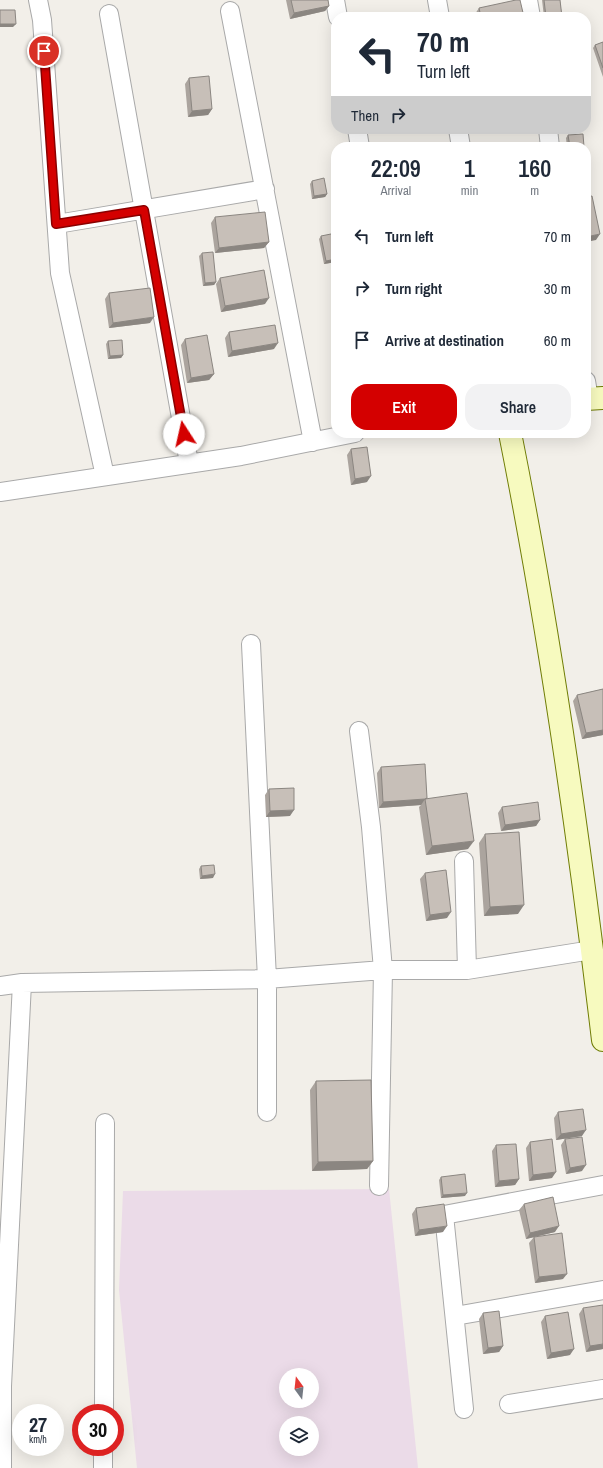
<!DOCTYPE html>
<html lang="en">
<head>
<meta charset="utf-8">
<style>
  body { margin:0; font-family:"Archivo Narrow",sans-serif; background:#f2f2f3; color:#1f2937; height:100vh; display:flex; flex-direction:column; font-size:15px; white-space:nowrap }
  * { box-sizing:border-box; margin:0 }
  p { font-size:13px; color:#747a83 }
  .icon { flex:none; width:22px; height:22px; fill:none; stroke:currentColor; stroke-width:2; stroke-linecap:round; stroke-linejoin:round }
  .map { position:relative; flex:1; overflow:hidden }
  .details { position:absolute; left:331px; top:142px; width:260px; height:296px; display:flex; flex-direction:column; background:#fff; border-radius:16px; box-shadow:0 4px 16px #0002 }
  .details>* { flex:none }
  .hud { position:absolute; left:331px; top:12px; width:260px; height:122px; border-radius:16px; box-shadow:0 4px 16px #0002; background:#fff; color:#1f2937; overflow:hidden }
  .needle { width:26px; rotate:345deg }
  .controls { position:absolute; left:279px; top:1368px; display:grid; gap:8px }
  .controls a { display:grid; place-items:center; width:40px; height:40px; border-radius:50%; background:#fff; box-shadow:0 4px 16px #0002; font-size:20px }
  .speed { position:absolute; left:12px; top:1404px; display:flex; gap:8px; font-size:20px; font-weight:700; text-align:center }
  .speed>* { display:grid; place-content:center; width:52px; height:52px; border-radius:50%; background:#fff; box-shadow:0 4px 16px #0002; line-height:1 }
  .speed small { font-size:10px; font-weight:400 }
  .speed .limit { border:6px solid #d22; background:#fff; color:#111 }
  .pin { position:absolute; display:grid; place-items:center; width:34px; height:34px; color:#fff; margin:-17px; border:2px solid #fff; border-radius:50%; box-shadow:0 1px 4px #0007 }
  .me { position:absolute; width:44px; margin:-22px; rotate:350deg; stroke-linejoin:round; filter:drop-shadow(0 0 3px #0008) }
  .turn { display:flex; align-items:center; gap:14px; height:84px; padding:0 20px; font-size:18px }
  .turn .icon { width:52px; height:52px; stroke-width:2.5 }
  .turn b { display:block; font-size:28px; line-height:34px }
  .then { display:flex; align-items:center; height:38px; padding:0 20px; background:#0003; gap:8px; font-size:15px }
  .eta { display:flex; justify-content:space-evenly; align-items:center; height:68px; text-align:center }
  .eta b { font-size:24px; font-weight:600; line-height:28px }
  .cta { display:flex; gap:8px; margin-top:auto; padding:8px 20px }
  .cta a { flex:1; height:46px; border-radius:16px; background:#d40000; color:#fff; font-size:16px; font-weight:600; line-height:46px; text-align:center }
  .cta a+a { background:#f2f2f3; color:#1f2937 }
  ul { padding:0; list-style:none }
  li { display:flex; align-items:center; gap:12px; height:52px; padding:0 20px }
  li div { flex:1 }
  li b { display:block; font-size:15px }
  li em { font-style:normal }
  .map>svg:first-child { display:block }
</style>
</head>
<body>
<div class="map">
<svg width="603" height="1468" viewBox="0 0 603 1468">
  <rect width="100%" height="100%" fill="#f2efe9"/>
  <!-- industrial -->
  <path fill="#ebdbe8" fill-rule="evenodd" d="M389,1189L418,1468H137L119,1290L123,1191ZM286,1375H312V1401H286ZM286,1423H312V1449H286Z"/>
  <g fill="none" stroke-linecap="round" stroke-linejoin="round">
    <defs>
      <path id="street" d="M38,0L42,20L60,273L105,476
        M335,0L338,17
        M437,0L440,17
        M528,0L531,17
        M230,11L313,442
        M109,14L189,463
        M357,129L360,147
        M458,129L461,147
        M548,129L550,147
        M57,224L265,189
        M586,381L589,399
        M0,492L241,456L355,433
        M251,644L267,979V1112
        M359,731L371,827L383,970L379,1186
        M464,861L467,970
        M0,986L22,983L267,979L383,970H467L592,950
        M455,1316L603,1290
        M509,1404L603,1389
        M464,1409L444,1215L603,1185
        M104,1413L105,1123
        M2,1468V1386L22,983
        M103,1468V1447"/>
      <path id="secondary" d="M586,399L603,398
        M510,433C550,633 579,837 603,1040"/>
    </defs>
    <!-- street casing -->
    <use href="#street" stroke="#a9a9a9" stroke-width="20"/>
    <!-- secondary casing -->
    <use href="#secondary" stroke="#707d05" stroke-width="24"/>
    <!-- street -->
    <use href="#street" stroke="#fff" stroke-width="18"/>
    <!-- secondary -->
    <use href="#secondary" stroke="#f7fabf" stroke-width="22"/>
  </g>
  <!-- wall -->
  <path fill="#aba49e" d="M286,0H328L329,6L325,11L290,19Z
    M542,0H560L562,17H544Z
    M479,8L524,17H475V14Z
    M603,42V77L593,48L595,45Z
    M189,78L212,109L208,115L188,117L185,84Z
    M568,135L584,147H567L566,138Z
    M312,181L327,194L325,197L312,199L310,184Z
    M215,217L269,242L264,248L215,253L211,223Z
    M321,236L336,262L324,264L319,239Z
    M202,253L216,282L214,285L203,286L199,256Z
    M220,278L265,304L221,312L216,284Z
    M109,293L150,323L109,328L105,299Z
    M229,332L274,349L228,357L225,338Z
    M185,339L214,374L209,380L187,383L181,345Z
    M108,341L123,355L121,358L108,359L106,344Z
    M351,449L367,482L351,485L347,455Z
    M603,689V735L582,739L573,701L577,695Z
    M381,767L427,798L468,849L426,855L419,807L421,805L379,808L377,773Z
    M269,789L290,816L266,817L265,795Z
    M502,807L540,820L536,826L501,831L498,813Z
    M485,834L518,914L484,916L479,843Z
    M201,866L213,878L200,879L199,869Z
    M425,873L447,918L426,921L420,879Z
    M316,1081L373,1161L367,1169L312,1171L310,1090Z
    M558,1112L582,1136L556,1140L554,1118Z
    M565,1139L582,1171L566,1174L561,1145Z
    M530,1142L552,1178L529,1181L526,1148Z
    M496,1145L519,1179L515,1185L495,1187L492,1151Z
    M441,1177L465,1196L441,1198L439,1180Z
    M524,1204L555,1232L526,1239L519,1210Z
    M416,1208L443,1232L415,1236L412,1214Z
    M534,1237L563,1279L535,1283L529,1243Z
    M583,1308L603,1349L586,1352L579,1314Z
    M483,1313L503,1346L499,1352L483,1354L479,1319Z
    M545,1316L570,1355L547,1359L541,1322Z"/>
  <!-- shaded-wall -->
  <path fill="#8b8681" d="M329,6L325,11L290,19L294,13Z
    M0,24H16L13,27H0Z
    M212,109L208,115L188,117L192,111Z
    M327,194L325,197L312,199L314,196Z
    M600,234L596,240L586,242V237Z
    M269,242L264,248L215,253L219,248Z
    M336,259V262L324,264L326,261Z
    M216,282L214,285L203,286L205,283Z
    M269,298L265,304L221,312L225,306Z
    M154,317L150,323L109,328L113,323Z
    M278,343L274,349L228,357L232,351Z
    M123,355L121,358L108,359L110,356Z
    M214,374L209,380L187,383L191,378Z
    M371,476L367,482L351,485L355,479Z
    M603,730V735L582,739L586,733Z
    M425,799L421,805L379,808L383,802Z
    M294,810L290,816L266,817L270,811Z
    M540,820L536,826L501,831L505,825Z
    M474,841L468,849L426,855L432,846Z
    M215,874L213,878L200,879L202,876Z
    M524,905L518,914L484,916L490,907Z
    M451,912L447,918L426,921L430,915Z
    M586,1130L582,1136L556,1140L561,1134Z
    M373,1161L367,1169L312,1171L318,1162Z
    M586,1165L582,1171L566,1174L570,1168Z
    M556,1172L552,1178L529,1181L533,1175Z
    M519,1179L515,1185L495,1187L499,1181Z
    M467,1193L465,1196L441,1198L443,1195Z
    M447,1226L443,1232L415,1236L419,1230Z
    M559,1226L555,1232L526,1239L530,1233Z
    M567,1274L563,1279L535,1283L539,1277Z
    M603,1344V1349L586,1352L590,1346Z
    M503,1346L499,1352L483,1354L488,1348Z
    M574,1349L570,1355L547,1359L551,1353Z"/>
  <!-- building -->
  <path fill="#c7bfb8" stroke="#8b8681" d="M291,0H328L329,6L294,13Z
    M516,0H520L524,17H481L479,8Z
    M544,0H560L562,17H546Z
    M0,10H15L16,24H0Z
    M603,42V68L595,45Z
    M209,76L212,109L192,111L189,78Z
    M583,134L584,147H570L568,135Z
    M324,178L327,194L314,196L312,181Z
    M592,196L600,234L586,237V197Z
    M265,212L269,242L219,248L215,217Z
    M336,233V259L326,261L321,236Z
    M213,252L216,282L205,283L202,253Z
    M264,270L269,298L225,306L220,278Z
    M150,288L154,317L113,323L109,293Z
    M275,325L278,343L232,351L229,332Z
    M207,335L214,374L191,378L185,339Z
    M122,340L123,355L110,356L108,341Z
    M367,447L371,476L355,479L351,449Z
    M603,689V730L586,733L577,695Z
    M425,764L427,798L425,799L383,802L381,767Z
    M294,788V810L270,811L269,789Z
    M467,793L474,841L432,846L425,799Z
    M538,802L540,820L505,825L502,807Z
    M519,832L524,905L490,907L485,834Z
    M214,865L215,874L202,876L201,866Z
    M446,870L451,912L430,915L425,873Z
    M371,1080L373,1161L318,1162L316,1081Z
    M583,1109L586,1130L561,1134L558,1112Z
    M582,1137L586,1165L570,1168L565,1139Z
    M552,1139L556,1172L533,1175L530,1142Z
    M516,1144L519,1179L499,1181L496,1145Z
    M465,1174L467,1193L443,1195L441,1177Z
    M553,1197L559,1226L530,1233L524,1204Z
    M444,1204L447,1226L419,1230L416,1208Z
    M562,1233L567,1274L539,1277L534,1237Z
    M603,1305V1344L590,1346L583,1308Z
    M499,1311L503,1346L488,1348L483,1313Z
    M568,1312L574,1349L551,1353L545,1316Z"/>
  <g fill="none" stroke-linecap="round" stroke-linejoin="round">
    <defs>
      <path id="route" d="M44,51L56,224L144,210L184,434"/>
    </defs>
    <!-- route casing -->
    <use href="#route" stroke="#8a0000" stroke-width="10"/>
    <!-- route -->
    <use href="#route" stroke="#d40000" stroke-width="7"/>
  </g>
</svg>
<div class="controls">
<a><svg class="needle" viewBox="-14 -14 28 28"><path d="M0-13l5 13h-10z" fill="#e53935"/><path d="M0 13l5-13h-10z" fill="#747a83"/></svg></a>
<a><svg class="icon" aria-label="layers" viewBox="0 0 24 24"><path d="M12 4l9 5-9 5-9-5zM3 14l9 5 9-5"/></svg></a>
</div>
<div class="speed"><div>27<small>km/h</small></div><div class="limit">30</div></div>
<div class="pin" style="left:44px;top:51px;background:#d93025"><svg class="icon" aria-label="arrive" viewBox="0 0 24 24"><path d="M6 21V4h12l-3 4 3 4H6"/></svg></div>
<svg class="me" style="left:184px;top:434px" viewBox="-20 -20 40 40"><circle r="19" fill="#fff"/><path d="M0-13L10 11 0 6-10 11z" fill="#d40000"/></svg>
<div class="hud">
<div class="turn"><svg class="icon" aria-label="left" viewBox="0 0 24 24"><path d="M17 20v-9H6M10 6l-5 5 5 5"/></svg><div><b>70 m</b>Turn left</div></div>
<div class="then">Then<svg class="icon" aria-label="right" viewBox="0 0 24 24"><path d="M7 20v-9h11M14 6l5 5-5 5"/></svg></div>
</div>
<section class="details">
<div class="eta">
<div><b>22:09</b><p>Arrival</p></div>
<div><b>1</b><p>min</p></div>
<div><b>160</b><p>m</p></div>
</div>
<ul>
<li><svg class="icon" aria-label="left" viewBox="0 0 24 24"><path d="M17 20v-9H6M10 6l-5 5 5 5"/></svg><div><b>Turn left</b></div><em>70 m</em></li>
<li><svg class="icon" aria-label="right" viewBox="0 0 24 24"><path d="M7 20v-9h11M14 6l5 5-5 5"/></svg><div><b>Turn right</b></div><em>30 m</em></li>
<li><svg class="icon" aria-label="arrive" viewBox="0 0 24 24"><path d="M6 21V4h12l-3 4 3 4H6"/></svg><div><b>Arrive at destination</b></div><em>60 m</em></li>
</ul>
<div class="cta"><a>Exit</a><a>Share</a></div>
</section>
</div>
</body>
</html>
